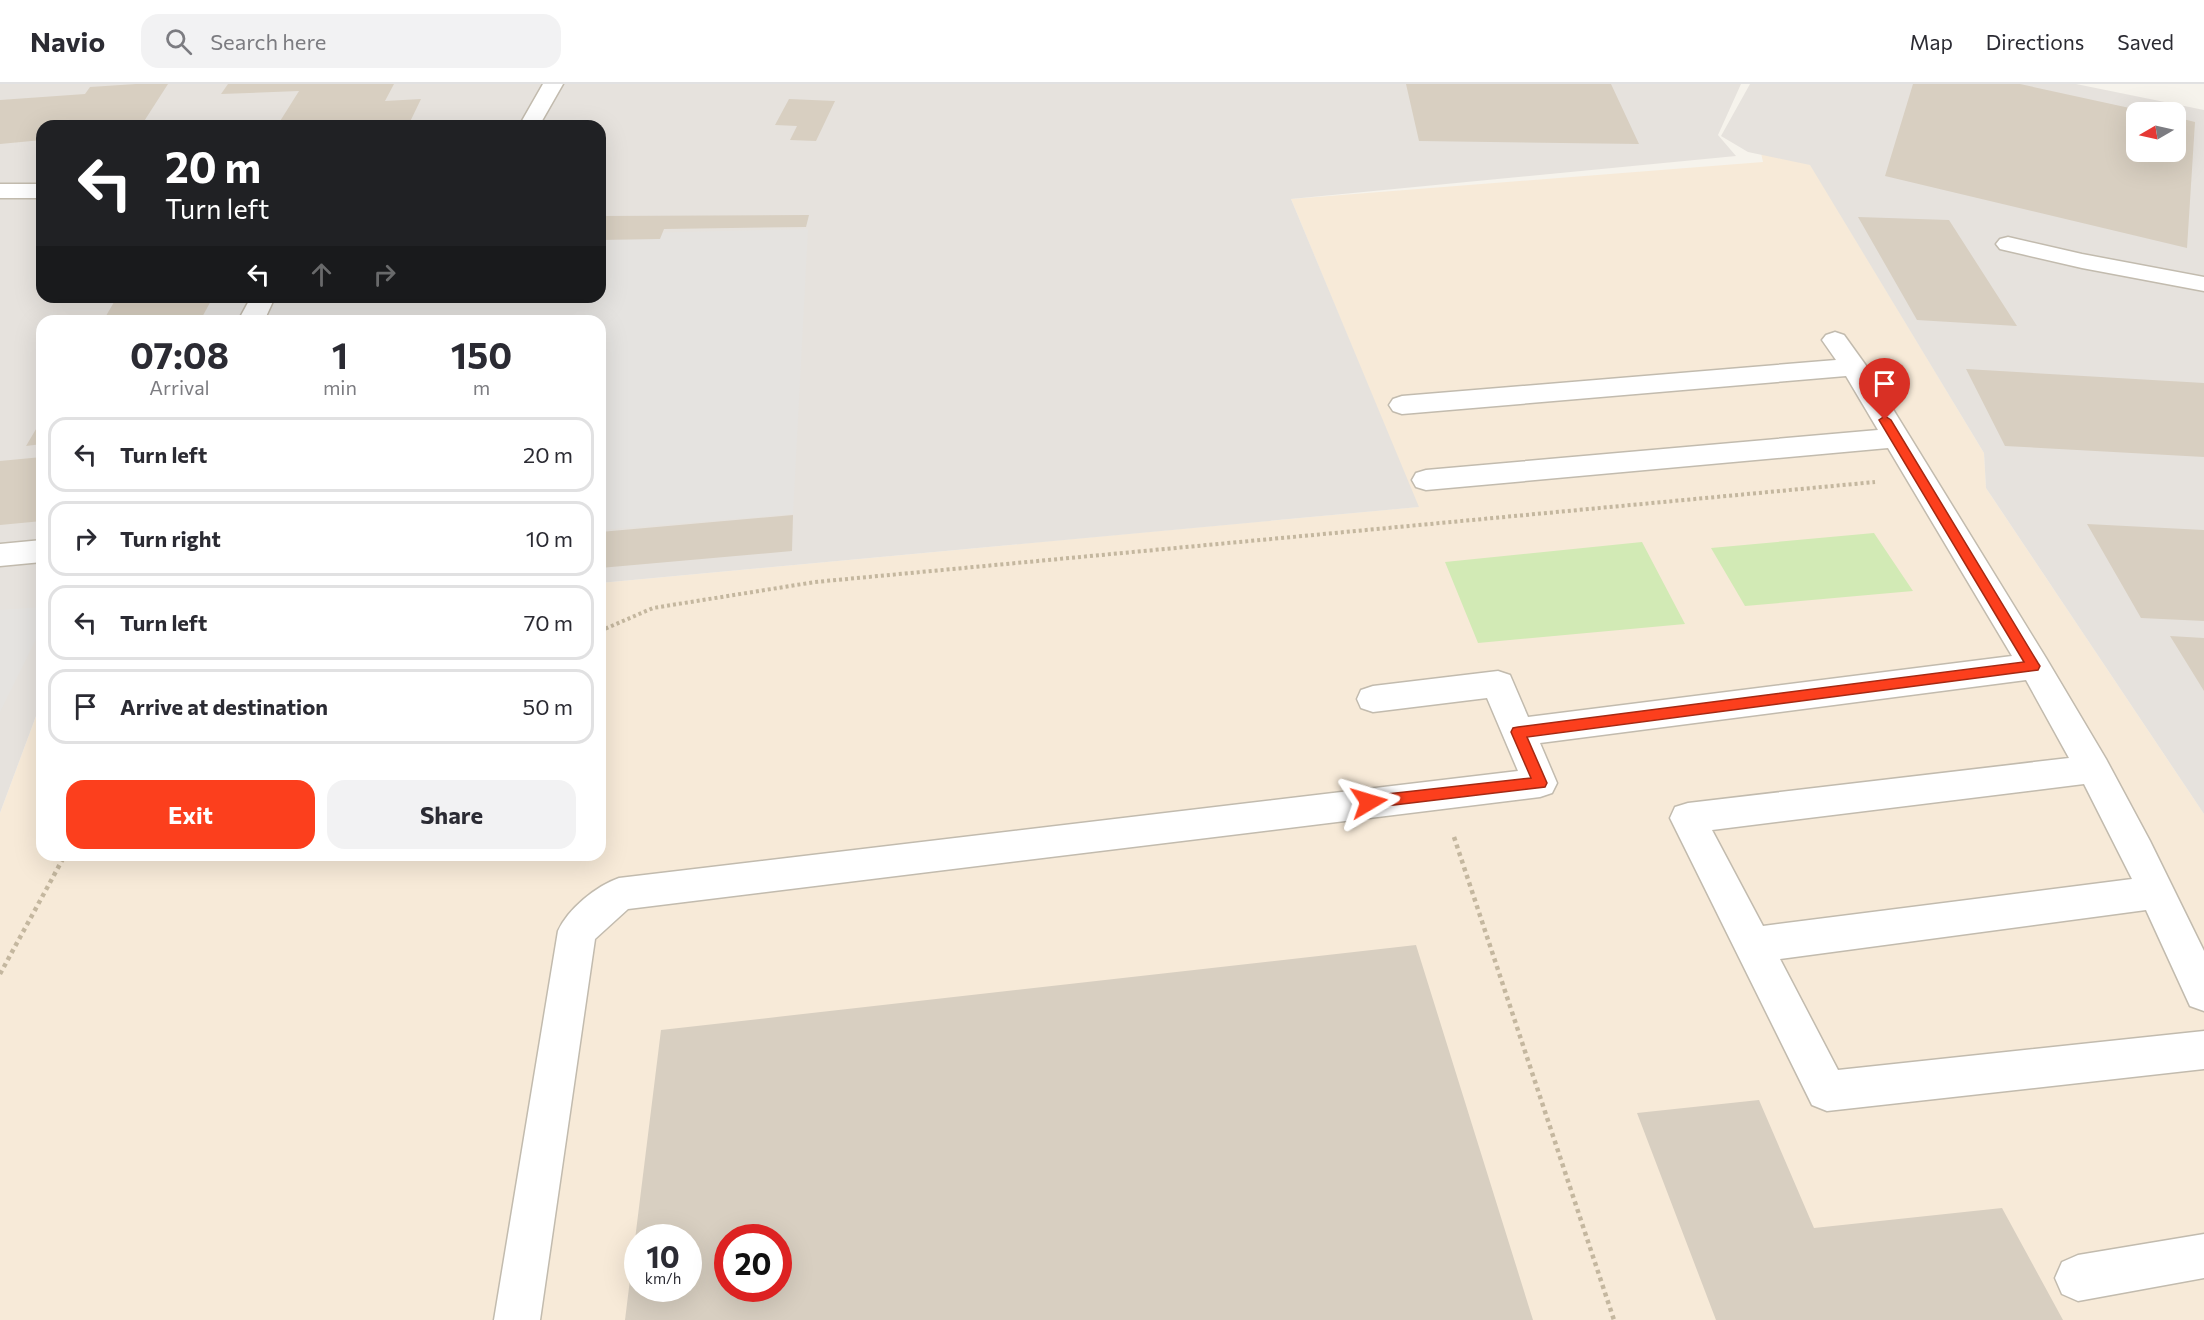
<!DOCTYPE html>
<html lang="en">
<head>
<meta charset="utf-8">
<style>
  body { margin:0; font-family:Commissioner,sans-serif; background:#f2f2f3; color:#2b2b33; height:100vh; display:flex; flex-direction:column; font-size:22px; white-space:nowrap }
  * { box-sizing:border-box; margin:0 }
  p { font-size:20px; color:#7c7c81 }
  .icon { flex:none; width:33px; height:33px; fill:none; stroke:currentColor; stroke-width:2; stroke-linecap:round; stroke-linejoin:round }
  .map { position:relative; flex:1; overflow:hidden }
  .side { position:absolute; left:36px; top:231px; width:570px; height:546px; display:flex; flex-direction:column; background:#fff; border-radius:18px; box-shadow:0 6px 24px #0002 }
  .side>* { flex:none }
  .top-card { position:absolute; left:36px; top:36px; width:570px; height:183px; border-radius:18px; box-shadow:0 6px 24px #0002; background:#202124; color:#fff; overflow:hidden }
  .needle { width:39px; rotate:261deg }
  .fabs { position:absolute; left:2126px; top:18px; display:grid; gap:12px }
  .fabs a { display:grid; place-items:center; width:60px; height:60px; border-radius:12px; background:#fff; box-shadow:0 6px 24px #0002; font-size:30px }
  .speed { position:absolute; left:624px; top:1140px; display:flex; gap:12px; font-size:30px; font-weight:700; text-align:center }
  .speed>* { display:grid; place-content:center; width:78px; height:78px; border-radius:50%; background:#fff; box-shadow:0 6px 24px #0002; line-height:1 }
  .speed small { font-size:15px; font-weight:400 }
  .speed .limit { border:9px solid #d22; background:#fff; color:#111 }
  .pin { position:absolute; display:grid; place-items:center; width:51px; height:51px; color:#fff; margin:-62px -26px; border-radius:50% 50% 50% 0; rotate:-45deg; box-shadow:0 0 6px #0007 }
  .pin .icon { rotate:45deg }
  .me { position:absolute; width:66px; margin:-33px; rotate:83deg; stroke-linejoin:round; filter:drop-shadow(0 0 4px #0008) }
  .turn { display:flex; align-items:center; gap:21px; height:126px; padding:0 30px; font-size:27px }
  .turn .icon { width:78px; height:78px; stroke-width:2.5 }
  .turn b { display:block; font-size:42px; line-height:51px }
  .lanes { display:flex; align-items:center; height:57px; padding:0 30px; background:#0003; justify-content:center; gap:30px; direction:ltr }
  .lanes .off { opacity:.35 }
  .eta { display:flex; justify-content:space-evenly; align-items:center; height:102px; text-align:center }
  .eta b { font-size:36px; font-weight:700; line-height:42px }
  .cta { display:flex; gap:12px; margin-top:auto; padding:12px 30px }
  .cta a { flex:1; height:69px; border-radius:18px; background:#fc3f1d; color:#fff; font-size:24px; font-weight:700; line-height:69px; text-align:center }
  .cta a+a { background:#f2f2f3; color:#2b2b33 }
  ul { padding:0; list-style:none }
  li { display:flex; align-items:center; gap:18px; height:75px; margin:0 12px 9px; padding:0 18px; border:3px solid #e1e1e2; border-radius:18px }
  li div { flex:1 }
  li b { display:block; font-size:22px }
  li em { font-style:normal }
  header { display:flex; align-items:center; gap:36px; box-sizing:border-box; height:84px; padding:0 30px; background:#fff; border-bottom:2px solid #e1e1e2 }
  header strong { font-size:28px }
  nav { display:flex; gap:33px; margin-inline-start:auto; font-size:21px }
  .search { width:420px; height:54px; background:#f2f2f3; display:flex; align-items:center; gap:15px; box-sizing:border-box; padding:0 21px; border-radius:18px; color:#7c7c81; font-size:22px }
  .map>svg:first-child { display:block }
</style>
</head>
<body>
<header>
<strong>Navio</strong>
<div class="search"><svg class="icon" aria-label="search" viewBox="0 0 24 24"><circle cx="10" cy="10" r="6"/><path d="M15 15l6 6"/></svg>Search here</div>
<nav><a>Map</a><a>Directions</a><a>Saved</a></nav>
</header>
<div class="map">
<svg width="2204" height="1236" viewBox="0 0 2204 1236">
  <rect width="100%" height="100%" fill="#f6f3ec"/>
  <!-- commercial -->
  <path fill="#f7ead8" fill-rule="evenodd" d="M1761,69L1810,80L1984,369L1986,404L2204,730V1236H0V729L42,616V771H600V499L1418,423L1291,115L1763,78ZM638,1154H688V1204H638ZM728,1154H778V1204H728Z"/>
  <!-- industrial -->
  <path fill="#e6e2dd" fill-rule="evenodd" d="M0,0H1741L1718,51L1736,72L1291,115L1419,423L600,499V237H42V616L0,729ZM42,42H600V213H42Z
    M1750,0H2076L2204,26V730L1986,404L1984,369L1810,81L1748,68L1721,52ZM2136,28H2175V68H2136Z"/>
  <!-- green -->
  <path fill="#d2eab5" d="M1874,449L1913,507L1745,522L1711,464Z
    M1642,458L1685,540L1478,559L1445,478Z"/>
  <!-- parking -->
  <path fill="#e5e3e0" d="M808,145L793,430L600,446V237H200L213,213H600V150Z
    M42,523V543L0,628V526Z"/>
  <!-- building -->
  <path fill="#d8cfc1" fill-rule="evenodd" d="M136,0H168L141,42H42V56L0,60V16L85,10L90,3Z
    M228,0H394L385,17L421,15L408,42H277L299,7L221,10Z
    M1406,0H1611L1639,60L1419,57Z
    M1913,0H2020L2148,28H2136V68H2175V33L2195,38L2187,164L1885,92Z
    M789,15L835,17L816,57L790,56L797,42L775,41Z
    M809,131L806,143L664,145L660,155L600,156V132Z
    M1858,133L1949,136L2017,242L1917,236Z
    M117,213H213L200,237H103Z
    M1966,285L2204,299V373L2005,362Z
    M42,335V360L26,362Z
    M42,373V437L0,441V377Z
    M793,431L792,467L600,484V448Z
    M2087,440L2204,446V537L2141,534Z
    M2170,552L2204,554V607Z
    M1416,861L1533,1236H625L661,946ZM638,1154H688V1204H638ZM728,1154H778V1204H728Z
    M1759,1016L1814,1144L2002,1124L2063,1236H1716L1637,1029Z"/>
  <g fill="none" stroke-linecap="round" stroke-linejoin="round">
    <defs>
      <path id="minor" d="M543,0H563L539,42H519Z
        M0,100H42V114H0Z
        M2008,153L2082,170L2204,193V207L2082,184L2000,165L1996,160L2000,155Z
        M251,213H275L264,237H238Z
        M1835,248L1844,251L1867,283L2046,574L2106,675L2150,757L2204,867V927L2190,922L2146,826L1780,875L1838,986L2204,947V985L1827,1027L1812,1021L1670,734L1675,723L1688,719L2069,674L2026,596L1540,659L1557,699L1552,709L1540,713L628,825L595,855L540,1236H494L558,847C568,825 596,802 619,794L1518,687L1487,614L1373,628L1361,624L1357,615L1361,606L1373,602L1498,587L1510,591L1528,633L2012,572L1888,364L1426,406L1416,403L1412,396L1416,389L1426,386L1878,346L1846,292L1402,330L1393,327L1389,321L1393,315L1402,312L1836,276L1822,256L1826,251ZM2084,700L2132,795L1763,842L1712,746Z
        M42,456V478L0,482V460Z
        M2204,1150V1194L2078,1217L2062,1210L2055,1194L2062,1178L2078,1171Z"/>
    </defs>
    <!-- minor casing -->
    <use href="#minor" stroke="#c2bbae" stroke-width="3"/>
    <!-- path-far1 -->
    <path stroke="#c4b79f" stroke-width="4" stroke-dasharray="3 3" stroke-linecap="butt" d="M600,547L653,524L815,498L1875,398"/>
    <!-- path -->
    <path stroke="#c4b79f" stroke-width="4.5" stroke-dasharray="4 4" stroke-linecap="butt" d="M1454,753L1614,1236
      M0,890L65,771"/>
    <!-- minor -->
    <use href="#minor" fill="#fff" fill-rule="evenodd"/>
  </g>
  <!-- route -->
  <path fill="#fc3f1d" stroke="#a42913" stroke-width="1.5" d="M1885,332L1891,336L2038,579L2040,582L2038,586L1527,653L1547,699L1545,703L1369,724L1364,723L1362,718L1364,714L1369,712L1531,694L1511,648L1513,644L1518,643L2024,578L1879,336Z"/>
</svg>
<div class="fabs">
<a><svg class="needle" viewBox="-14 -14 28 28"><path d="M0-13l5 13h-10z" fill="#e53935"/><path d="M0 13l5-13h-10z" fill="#7c7c81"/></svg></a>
</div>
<div class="speed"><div>10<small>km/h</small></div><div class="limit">20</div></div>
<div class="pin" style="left:1885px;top:336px;background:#d93025"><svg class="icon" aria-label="arrive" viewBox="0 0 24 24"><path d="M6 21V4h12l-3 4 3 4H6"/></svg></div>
<svg class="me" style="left:1369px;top:718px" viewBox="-20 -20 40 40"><path d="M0-17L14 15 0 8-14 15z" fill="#fc3f1d" stroke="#fff" stroke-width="4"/></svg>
<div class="top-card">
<div class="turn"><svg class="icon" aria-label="left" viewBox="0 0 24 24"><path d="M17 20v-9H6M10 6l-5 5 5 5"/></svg><div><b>20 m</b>Turn left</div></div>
<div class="lanes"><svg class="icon" aria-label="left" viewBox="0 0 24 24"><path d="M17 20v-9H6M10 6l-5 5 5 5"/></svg><svg class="icon off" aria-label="ahead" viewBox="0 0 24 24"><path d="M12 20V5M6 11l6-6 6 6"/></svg><svg class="icon off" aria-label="right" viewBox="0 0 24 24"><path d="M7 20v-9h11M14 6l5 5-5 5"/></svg></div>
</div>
<section class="side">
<div class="eta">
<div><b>07:08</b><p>Arrival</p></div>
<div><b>1</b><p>min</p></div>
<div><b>150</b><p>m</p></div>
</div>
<ul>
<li><svg class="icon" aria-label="left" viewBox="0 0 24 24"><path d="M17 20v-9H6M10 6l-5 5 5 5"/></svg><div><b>Turn left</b></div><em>20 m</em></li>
<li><svg class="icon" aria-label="right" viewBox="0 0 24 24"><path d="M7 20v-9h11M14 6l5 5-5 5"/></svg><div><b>Turn right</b></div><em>10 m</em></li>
<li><svg class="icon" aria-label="left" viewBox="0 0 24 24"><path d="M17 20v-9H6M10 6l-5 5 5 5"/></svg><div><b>Turn left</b></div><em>70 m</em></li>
<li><svg class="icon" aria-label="arrive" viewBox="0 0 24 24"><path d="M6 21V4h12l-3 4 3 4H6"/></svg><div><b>Arrive at destination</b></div><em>50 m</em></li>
</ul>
<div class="cta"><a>Exit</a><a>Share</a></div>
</section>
</div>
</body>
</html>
